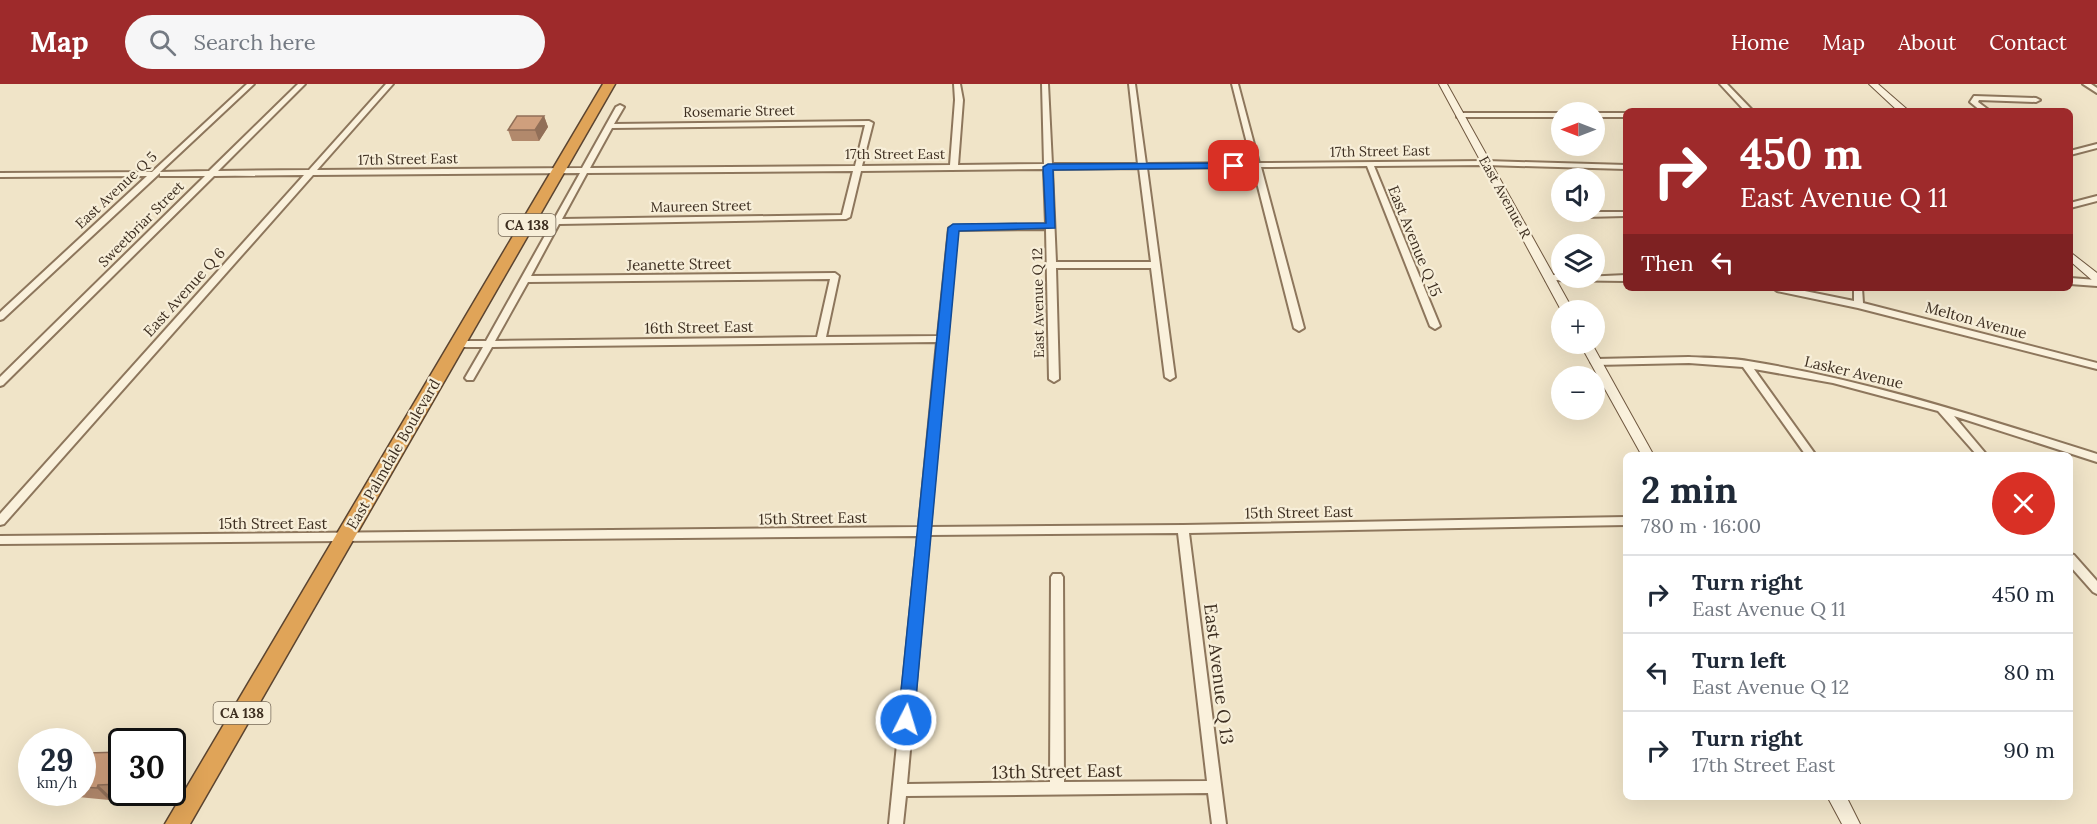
<!DOCTYPE html>
<html lang="en">
<head>
<meta charset="utf-8">
<style>
  body { margin:0; font-family:Lora,serif; background:#f6f6f7; color:#1f2937; height:100vh; display:flex; flex-direction:column; font-size:22px; white-space:nowrap }
  * { box-sizing:border-box; margin:0 }
  p { font-size:20px; color:#747a83 }
  .icon { flex:none; width:33px; height:33px; fill:none; stroke:currentColor; stroke-width:2; stroke-linecap:round; stroke-linejoin:round }
  .map { position:relative; flex:1; overflow:hidden }
  .panel { position:absolute; left:1623px; top:368px; width:450px; height:348px; display:flex; flex-direction:column; background:#fff; border-radius:9px; box-shadow:0 6px 24px #0002 }
  .panel>* { flex:none }
  .guide { position:absolute; left:1623px; top:24px; width:450px; height:183px; border-radius:9px; box-shadow:0 6px 24px #0002; background:#9e2a2b; color:#fff; overflow:hidden }
  .needle { width:39px; rotate:270deg }
  .buttons { position:absolute; left:1551px; top:18px; display:grid; gap:12px }
  .buttons a { display:grid; place-items:center; width:54px; height:54px; border-radius:50%; background:#fff; box-shadow:0 6px 24px #0002; font-size:30px }
  .speed { position:absolute; left:18px; top:644px; display:flex; gap:12px; font-size:30px; font-weight:700; text-align:center }
  .speed>* { display:grid; place-content:center; width:78px; height:78px; border-radius:50%; background:#fff; box-shadow:0 6px 24px #0002; line-height:1 }
  .speed small { font-size:15px; font-weight:400 }
  .speed .limit { border:3px solid #111; border-radius:9px; background:#fff; color:#111 }
  .pin { position:absolute; display:grid; place-items:center; width:51px; height:51px; color:#fff; margin:-26px; border-radius:12px; box-shadow:0 3px 9px #0006 }
  .me { position:absolute; width:66px; margin:-33px; rotate:5deg; stroke-linejoin:round; filter:drop-shadow(0 0 4px #0008) }
  .turn { display:flex; align-items:center; gap:21px; height:126px; padding:0 18px; font-size:27px }
  .turn .icon { width:78px; height:78px; stroke-width:2.5 }
  .turn b { display:block; font-size:42px; line-height:51px }
  .then { display:flex; align-items:center; height:57px; padding:0 18px; background:#0003; gap:12px; font-size:22px }
  .round { display:grid; place-items:center; flex:none; width:63px; height:63px; border-radius:32px; background:#f6f6f7 }
  .headline { display:flex; align-items:center; justify-content:space-between; height:102px; padding:0 18px }
  h1 { font-size:36px; font-weight:700; line-height:45px }
  ul { padding:0; list-style:none }
  li { display:flex; align-items:center; gap:18px; height:78px; padding:0 18px; border-top:2px solid #e0e1e3 }
  li div { flex:1 }
  li b { display:block; font-size:22px }
  li em { font-style:normal }
  header { display:flex; align-items:center; gap:36px; box-sizing:border-box; height:84px; padding:0 30px; background:#9e2a2b; color:#fff }
  header strong { font-size:28px }
  nav { display:flex; gap:33px; margin-inline-start:auto; font-size:21px }
  .search { width:420px; height:54px; background:#f6f6f7; display:flex; align-items:center; gap:15px; box-sizing:border-box; padding:0 21px; border-radius:33px; color:#747a83; font-size:22px }
  .map>svg:first-child { display:block }
</style>
</head>
<body>
<header>
<strong>Map</strong>
<div class="search"><svg class="icon" aria-label="search" viewBox="0 0 24 24"><circle cx="10" cy="10" r="6"/><path d="M15 15l6 6"/></svg>Search here</div>
<nav><a>Home</a><a>Map</a><a>About</a><a>Contact</a></nav>
</header>
<div class="map">
<svg width="2097" height="740" viewBox="0 0 2097 740">
  <rect width="100%" height="100%" fill="#f0e4c8"/>
  <g fill="none" stroke-linecap="round" stroke-linejoin="round">
    <defs>
      <path id="street" d="M247,0H254L160,88L209,87L298,0H305L218,87L309,86L386,0H393L317,86L582,84L616,23L620,21L624,23L614,40L869,37L873,39L862,82L950,81L955,16L954,0H960L963,16L958,81L1044,80L1042,0H1048L1052,80H1138L1129,0H1135L1146,80L1252,79L1232,0H1238L1259,79L1486,77L1626,81V85L1486,81L1374,82L1440,242L1435,245L1430,242L1367,82L1261,83L1304,244L1299,247L1294,244L1253,83L1147,84L1175,293L1170,296L1165,293L1151,184H1056L1059,295L1054,298L1049,295L1046,145L957,146L930,443L1183,441L1626,433V441L1189,449L1226,740H1212L1208,709L906,712L903,740H889L918,452L0,460V452L919,443L937,258L492,263L473,296H467L465,294L483,263H457L452,260L457,257H486L580,89L313,91L4,440L0,441V430L304,91L214,92L3,301L0,302V293L205,92H160V89L3,235L0,236V228L147,92L0,93V89L152,88ZM865,41L855,82L590,84L612,44ZM1139,84L1151,178H1056L1052,85ZM1044,85L1046,140L953,142L949,144L938,252L826,253L839,192L835,189L531,192L559,140L846,135L850,133L861,87ZM853,87L842,131L562,135L587,89ZM830,195L817,253L495,257L528,198ZM1178,449L1207,697L1064,698L1063,493L1061,490H1053L1051,493L1050,698L907,700L929,451Z
        M1720,0H1727L1753,27H1745Z
        M2083,0H2091L2097,4V9Z
        M1974,12L2036,14L2040,16L2036,18L1979,16L1978,18L1990,27H1981L1970,18Z
        M1457,29H1562V33H1457Z
        M1594,29H1626V33H1594Z
        M2097,60V64L2070,71V67Z
        M2097,112V117L2070,124V119Z
        M1579,128H1626V132L1585,133H1582Z
        M1549,191H1562V194L1626,191V197L1546,196V192Z
        M2070,194L2097,196V202L2070,200Z
        M1773,204H1790L1854,217V204H1862L1863,219L2097,279V285L1858,224L1777,207Z
        M1689,273C1709,274 1729,274 1748,277C1868,296 1982,334 2097,370V378L1954,332L1986,370H1976L1938,327L1833,299L1754,285L1815,370H1805L1743,283L1689,279L1596,281L1591,278L1596,275Z
        M2070,470L2074,471L2097,497V510L2093,508L2070,482Z"/>
      <path id="secondary" d="M1439,0H1447L1573,226H1561Z
        M1869,0H1878L1909,27H1898Z
        M2070,168L2097,189V198L2093,197L2070,177Z
        M1580,260H1592L1653,370H1641Z
        M1827,712H1846L1860,740H1842Z"/>
      <path id="highway" d="M603,0H615L190,740H165Z"/>
    </defs>
    <!-- street casing -->
    <use href="#street" stroke="#8d765c" stroke-width="4"/>
    <!-- secondary casing -->
    <use href="#secondary" stroke="#6f573f" stroke-width="2"/>
    <!-- highway casing -->
    <use href="#highway" stroke="#5b4430" stroke-width="3"/>
    <!-- street -->
    <use href="#street" fill="#faf1dc" fill-rule="evenodd"/>
    <!-- secondary -->
    <use href="#secondary" fill="#faf1dc" fill-rule="evenodd"/>
    <!-- highway -->
    <use href="#highway" fill="#e0a458" fill-rule="evenodd"/>
  </g>
  <!-- wall -->
  <path fill="#b2896c" d="M544,32L548,43L539,57H512L508,46Z
    M122,668V708H140L139,709L132,713H111L109,716L78,713L72,708H82V675Z"/>
  <!-- shaded-wall -->
  <path fill="#916f58" d="M544,32L548,43L539,57L535,46Z
    M98,701L111,713L109,716L97,704Z
    M127,708H140L132,713Z"/>
  <!-- building -->
  <path fill="#cf9f7d" stroke="#916f58" stroke-width="1.5" d="M517,32H544L535,46H508Z
    M122,668V700L98,701L97,704L82,703V675L87,669Z"/>
  <!-- route -->
  <path fill="#1a73e8" stroke="#114b97" stroke-width="1.5" d="M1234,79L1237,80V84L1053,86L1055,144L959,147L914,636L912,641L906,643L900,641L898,636L948,144L953,140L1046,139L1043,83L1048,80Z"/>
  <g text-anchor="middle" dominant-baseline="central" stroke-width="4.5" stroke-linejoin="round" paint-order="stroke">
    <!-- far-street labels -->
    <g font-size="14" fill="#3d2e20" stroke="#f7eed8">
      <text transform="translate(739 27) rotate(-1)">Rosemarie Street</text>
      <text transform="translate(1380 67) rotate(-1)">17th Street East</text>
      <text x="895" y="70">17th Street East</text>
      <text transform="translate(408 75) rotate(-1)">17th Street East</text>
      <text transform="translate(116 106) rotate(-43)">East Avenue Q 5</text>
      <text transform="translate(1505 113) rotate(61)">East Avenue R</text>
      <text transform="translate(701 122) rotate(-1)">Maureen Street</text>
      <text transform="translate(141 140) rotate(-45)">Sweetbriar Street</text>
      <text transform="translate(1038 219) rotate(-91)">East Avenue Q 12</text>
    </g>
    <!-- shield labels -->
    <g fill="#f7eed8" stroke="#756857" stroke-width="1.5">
      <rect x="498.5" y="130" width="57" height="22" rx="4.5"/>
      <rect x="213.5" y="618" width="57" height="22" rx="4.5"/>
    </g>
    <g font-size="14" font-weight="bold" fill="#3d2e20">
      <text x="527" y="141">CA 138</text>
      <text x="242" y="629">CA 138</text>
    </g>
    <!-- street labels -->
    <g font-size="15" fill="#3d2e20" stroke="#f7eed8">
      <text transform="translate(1415 157) rotate(68)">East Avenue Q 15</text>
      <text transform="translate(679 180) rotate(-1)">Jeanette Street</text>
      <text transform="translate(184 208) rotate(-48)">East Avenue Q 6</text>
      <text transform="translate(1976 236) rotate(15)">Melton Avenue</text>
      <text transform="translate(699 243) rotate(-1)">16th Street East</text>
      <text transform="translate(1854 288) rotate(13)">Lasker Avenue</text>
      <text transform="translate(393 370) rotate(-60)">East Palmdale Boulevard</text>
      <text transform="translate(1299 428) rotate(-1)">15th Street East</text>
      <text transform="translate(813 434) rotate(-1)">15th Street East</text>
      <text x="273" y="439">15th Street East</text>
    </g>
    <!-- near-street labels -->
    <g font-size="18" fill="#3d2e20" stroke="#f7eed8">
      <text transform="translate(1219 590) rotate(83)">East Avenue Q 13</text>
      <text transform="translate(1057 687) rotate(-1)">13th Street East</text>
    </g>
  </g>
</svg>
<div class="buttons">
<a><svg class="needle" viewBox="-14 -14 28 28"><path d="M0-13l5 13h-10z" fill="#e53935"/><path d="M0 13l5-13h-10z" fill="#747a83"/></svg></a>
<a><svg class="icon" aria-label="sound" viewBox="0 0 24 24"><path d="M4 9h4l5-4v14l-5-4H4zM17 9q2 3 0 6"/></svg></a>
<a><svg class="icon" aria-label="layers" viewBox="0 0 24 24"><path d="M12 4l9 5-9 5-9-5zM3 14l9 5 9-5"/></svg></a>
<a>+</a>
<a>−</a>
</div>
<div class="speed"><div>29<small>km/h</small></div><div class="limit">30</div></div>
<div class="pin" style="left:1234px;top:82px;background:#d93025"><svg class="icon" aria-label="arrive" viewBox="0 0 24 24"><path d="M6 21V4h12l-3 4 3 4H6"/></svg></div>
<svg class="me" style="left:906px;top:636px" viewBox="-20 -20 40 40"><circle r="17" fill="#1a73e8" stroke="#fff" stroke-width="3"/><path d="M0-11L8 9 0 5-8 9z" fill="#fff"/></svg>
<div class="guide">
<div class="turn"><svg class="icon" aria-label="right" viewBox="0 0 24 24"><path d="M7 20v-9h11M14 6l5 5-5 5"/></svg><div><b>450 m</b>East Avenue Q 11</div></div>
<div class="then">Then<svg class="icon" aria-label="left" viewBox="0 0 24 24"><path d="M17 20v-9H6M10 6l-5 5 5 5"/></svg></div>
</div>
<section class="panel">
<div class="headline"><div><h1>2 min</h1><p>780 m · 16:00</p></div><a class="round" style="background:#d93025;color:#fff"><svg class="icon" aria-label="close" viewBox="0 0 24 24"><path d="M6 6l12 12M18 6L6 18"/></svg></a></div>
<ul>
<li><svg class="icon" aria-label="right" viewBox="0 0 24 24"><path d="M7 20v-9h11M14 6l5 5-5 5"/></svg><div><b>Turn right</b><p>East Avenue Q 11</p></div><em>450 m</em></li>
<li><svg class="icon" aria-label="left" viewBox="0 0 24 24"><path d="M17 20v-9H6M10 6l-5 5 5 5"/></svg><div><b>Turn left</b><p>East Avenue Q 12</p></div><em>80 m</em></li>
<li><svg class="icon" aria-label="right" viewBox="0 0 24 24"><path d="M7 20v-9h11M14 6l5 5-5 5"/></svg><div><b>Turn right</b><p>17th Street East</p></div><em>90 m</em></li>
</ul>
</section>
</div>
</body>
</html>
